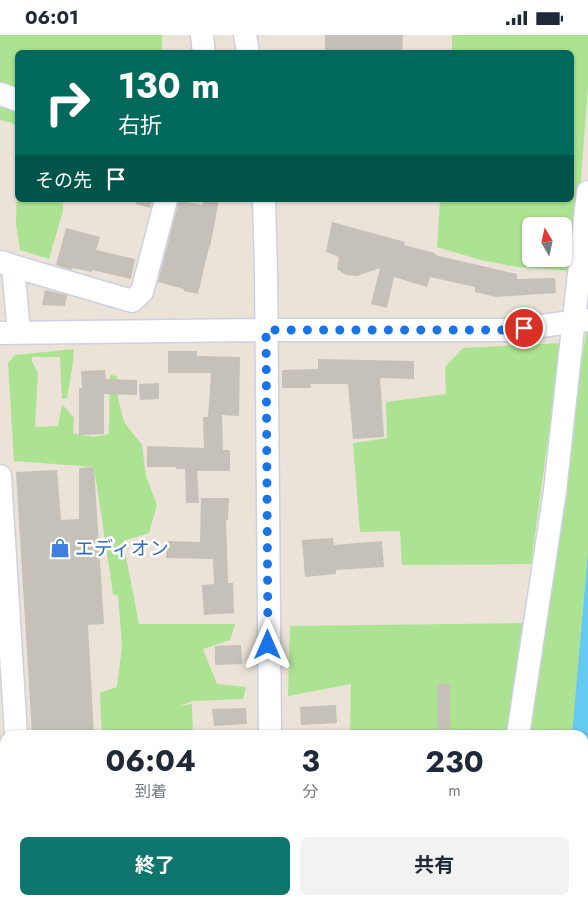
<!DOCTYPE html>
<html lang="ja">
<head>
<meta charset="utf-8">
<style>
  body { margin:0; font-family:Jost,"Noto Sans JP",sans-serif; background:#f2f2f3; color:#1f2937; height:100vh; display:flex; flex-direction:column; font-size:19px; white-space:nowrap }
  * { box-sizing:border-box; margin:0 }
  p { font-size:16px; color:#747a83 }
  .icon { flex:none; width:28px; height:28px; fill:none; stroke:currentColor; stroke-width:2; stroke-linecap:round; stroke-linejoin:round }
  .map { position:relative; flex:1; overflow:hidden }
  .drawer { position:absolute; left:0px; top:695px; width:589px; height:175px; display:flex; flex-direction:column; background:#fff; border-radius:15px 15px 0 0; box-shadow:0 1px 4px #0004 }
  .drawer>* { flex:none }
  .banner { position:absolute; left:15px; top:15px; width:559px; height:152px; border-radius:8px; box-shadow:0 1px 4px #0004; background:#00695c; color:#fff; overflow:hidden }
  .needle { width:32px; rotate:351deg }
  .controls { position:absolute; left:522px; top:182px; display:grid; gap:10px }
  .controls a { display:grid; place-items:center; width:50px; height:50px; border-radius:8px; background:#fff; box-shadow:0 1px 4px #0004; font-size:25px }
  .pin { position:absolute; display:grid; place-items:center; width:42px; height:42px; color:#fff; margin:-21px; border:2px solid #fff; border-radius:50%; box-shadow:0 1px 5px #0007 }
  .me { position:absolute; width:55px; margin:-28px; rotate:0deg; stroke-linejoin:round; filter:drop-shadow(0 0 4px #0008) }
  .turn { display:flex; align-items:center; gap:18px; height:105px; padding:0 20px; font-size:22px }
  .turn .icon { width:65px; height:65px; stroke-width:2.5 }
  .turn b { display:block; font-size:35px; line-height:42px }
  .then { display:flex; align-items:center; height:48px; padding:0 20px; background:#0003; gap:10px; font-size:19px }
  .eta { display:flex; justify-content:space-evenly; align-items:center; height:85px; text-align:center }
  .eta b { font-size:30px; font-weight:700; line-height:35px }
  .primary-button { display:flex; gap:10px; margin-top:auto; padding:10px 20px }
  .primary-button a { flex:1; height:58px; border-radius:8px; background:#0f766e; color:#fff; font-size:20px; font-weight:700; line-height:58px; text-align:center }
  .primary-button a+a { background:#f2f2f3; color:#1f2937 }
  .status { display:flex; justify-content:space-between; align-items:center; height:35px; padding:0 25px; background:#fff; direction:ltr }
  .status svg { height:14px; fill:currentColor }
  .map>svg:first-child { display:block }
</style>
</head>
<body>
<div class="status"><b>06:01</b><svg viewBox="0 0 49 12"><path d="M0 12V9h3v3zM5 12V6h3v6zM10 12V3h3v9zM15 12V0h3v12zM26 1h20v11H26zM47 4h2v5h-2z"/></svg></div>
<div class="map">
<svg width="588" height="870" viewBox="0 0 588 870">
  <rect width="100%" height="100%" fill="#ebe3d8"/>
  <!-- green -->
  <path fill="#ace392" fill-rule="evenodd" d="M0,0H162V17L18,18L17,54L0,48Z
    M452,0H588V51L574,236L517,232L481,225L437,212L440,165H571V18L452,17ZM531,191H564V224H531Z
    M0,62L17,68V92L12,88L0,85Z
    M17,148L18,165H63V176L49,224L20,215L16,188Z
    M588,288V870H316L321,865H584V700H517Z
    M561,308L531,529L402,530L400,496L360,497L353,408L387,403L386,367L446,359L445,332L463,313Z
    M74,314L73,328L67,363L62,364L60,322H32V327L38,337L35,392L58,391L62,369L74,383L73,398L93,402L109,399L110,340L117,341L118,363L124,387L142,410L146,441L157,470L149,498L123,506L139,589H235L230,605L203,614L217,649L246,652L243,664L192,666L180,671L192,669L193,700H102L100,658L117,652L122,611L118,561L113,559L94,432L14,426L8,328L15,320Z
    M527,588L512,700H350L351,649L288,661L290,591Z
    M141,865H175L194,870H142Z
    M252,865H262L263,870H222Z"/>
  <!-- water -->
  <path fill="#66c9f1" d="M588,518V870H541L542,865H584V700H572Z"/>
  <!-- building -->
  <path fill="#c5c0b8" d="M325,0H403L402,18H325Z
    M136,165H152L150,173L136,169Z
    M179,165L202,170L203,165H219L210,212H209L198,259L184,256V254L158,247Z
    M332,187L405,207L404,210L435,218V220L517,239V244L555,243L556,258L496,262L475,257V252L430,242L427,252L394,242L387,273L371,269L380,233L357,241L346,240L337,234L339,222L326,217Z
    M66,193L100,202L96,215L135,224L131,244L92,235V237L72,233V235L56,230Z
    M45,255L67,260L65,271L42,270Z
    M168,316H197V321L240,322L239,381L222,380L223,415H230V436H197L199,468H186L185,434H176V432H147V411L204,413L203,382H208L211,338H168Z
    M318,324L414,326V344L380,343L384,402L353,404L348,349H310L311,353H282V335L318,334Z
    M105,335L106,344L137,345V360L104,359V399L79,400V353H82L81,336Z
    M159,348V364L140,365L139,349Z
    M94,432L104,589L88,590L94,700H32L16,437L57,435L61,485L79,484V433Z
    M201,463H229L228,485H226L228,548H233L234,578L204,580L202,550L214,549L213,524L166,523L167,506L200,507Z
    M333,503L334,510L382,506L384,532L336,535V539L305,542L302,505Z
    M241,610L242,629L215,630V611Z
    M437,649H450V700H438Z
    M336,670L337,688L301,690L300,672Z
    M246,673L247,689L214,691L212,674Z"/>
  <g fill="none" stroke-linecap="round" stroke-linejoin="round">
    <defs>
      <path id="minor" d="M202,0L204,18
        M245,0L248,18
        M0,59L18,65
        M264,165L266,235L270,700
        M1,227L13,231L19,298
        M13,231L132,266L142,257L166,165
        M0,298L266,295H509L588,285
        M0,441L16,700
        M518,700L555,456L588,157
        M26,865V866L106,868L108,870
        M273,865V870
        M491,870L492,865"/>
    </defs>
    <!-- minor casing -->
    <use href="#minor" stroke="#cdd0e1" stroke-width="25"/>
    <!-- minor -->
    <use href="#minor" stroke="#fff" stroke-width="22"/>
  </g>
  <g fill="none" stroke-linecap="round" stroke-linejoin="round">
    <!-- route -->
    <path stroke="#1a73e8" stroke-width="9" stroke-dasharray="0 16.2" d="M268,610L266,295H509L524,293"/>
  </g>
  <!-- icons -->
  <defs>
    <symbol id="shop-bare" viewBox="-9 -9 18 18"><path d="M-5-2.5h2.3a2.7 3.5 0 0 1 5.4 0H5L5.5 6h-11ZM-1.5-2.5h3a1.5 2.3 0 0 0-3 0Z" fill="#3f7fe0" stroke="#fff" stroke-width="2.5" paint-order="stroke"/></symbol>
  </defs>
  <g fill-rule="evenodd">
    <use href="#shop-bare" x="46" y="499" width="28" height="28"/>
  </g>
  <g text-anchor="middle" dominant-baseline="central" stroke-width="5" stroke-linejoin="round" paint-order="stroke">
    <!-- shop labels -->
    <g font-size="19" fill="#366cbe" stroke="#fff" text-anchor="start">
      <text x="75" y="513">エディオン</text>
    </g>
  </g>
</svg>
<div class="controls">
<a><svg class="needle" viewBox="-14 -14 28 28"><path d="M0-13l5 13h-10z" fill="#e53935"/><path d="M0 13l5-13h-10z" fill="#747a83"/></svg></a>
</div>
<div class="pin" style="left:524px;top:293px;background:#d93025"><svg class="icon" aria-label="arrive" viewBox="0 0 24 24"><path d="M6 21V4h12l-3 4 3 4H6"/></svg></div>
<svg class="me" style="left:268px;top:610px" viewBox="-20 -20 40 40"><path d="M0-17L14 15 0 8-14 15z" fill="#1a73e8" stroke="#fff" stroke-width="4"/></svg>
<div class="banner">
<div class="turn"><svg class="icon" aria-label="right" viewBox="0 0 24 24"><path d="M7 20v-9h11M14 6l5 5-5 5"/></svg><div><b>130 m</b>右折</div></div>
<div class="then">その先<svg class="icon" aria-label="arrive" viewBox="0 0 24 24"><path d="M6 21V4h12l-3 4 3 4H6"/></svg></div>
</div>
<section class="drawer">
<div class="eta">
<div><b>06:04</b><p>到着</p></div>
<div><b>3</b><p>分</p></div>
<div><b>230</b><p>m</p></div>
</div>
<div class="primary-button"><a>終了</a><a>共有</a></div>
</section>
</div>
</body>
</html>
